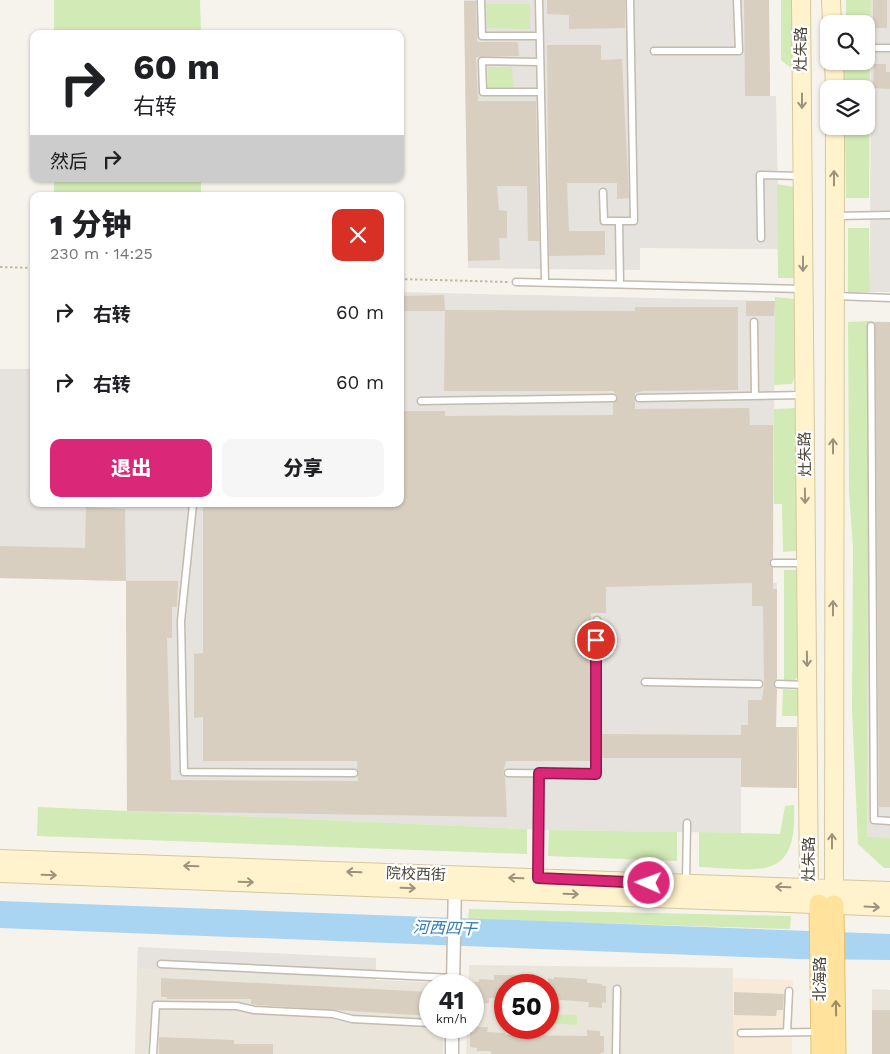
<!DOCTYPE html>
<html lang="zh">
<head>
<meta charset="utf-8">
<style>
  body { margin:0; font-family:"Work Sans","Noto Sans SC",sans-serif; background:#f6f6f6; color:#202124; height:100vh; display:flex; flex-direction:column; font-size:19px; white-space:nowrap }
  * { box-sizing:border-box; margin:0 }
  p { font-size:16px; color:#757577 }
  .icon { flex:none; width:28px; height:28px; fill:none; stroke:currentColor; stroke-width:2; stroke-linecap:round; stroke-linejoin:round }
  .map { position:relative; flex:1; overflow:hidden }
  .sheet { position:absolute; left:30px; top:192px; width:374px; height:315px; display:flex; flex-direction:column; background:#fff; border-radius:10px; box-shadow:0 1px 4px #0004 }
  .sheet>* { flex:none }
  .guide { position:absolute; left:30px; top:30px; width:374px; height:152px; border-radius:10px; box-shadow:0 1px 4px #0004; background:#fff; color:#202124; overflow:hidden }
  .tools { position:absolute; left:820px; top:15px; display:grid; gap:10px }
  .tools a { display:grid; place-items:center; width:55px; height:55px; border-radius:10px; background:#fff; box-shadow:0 1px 4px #0004; font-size:25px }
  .speed { position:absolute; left:419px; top:974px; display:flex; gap:10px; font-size:25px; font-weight:700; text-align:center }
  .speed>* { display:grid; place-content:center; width:65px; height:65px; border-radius:50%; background:#fff; box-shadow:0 1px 4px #0004; line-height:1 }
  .speed small { font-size:12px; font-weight:400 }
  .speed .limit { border:8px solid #d22; background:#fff; color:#111 }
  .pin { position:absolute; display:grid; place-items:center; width:42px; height:42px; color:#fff; margin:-21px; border:2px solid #fff; border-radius:50%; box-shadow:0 1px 5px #0007 }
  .me { position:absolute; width:55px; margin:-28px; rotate:272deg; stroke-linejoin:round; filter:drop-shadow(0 0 4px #0008) }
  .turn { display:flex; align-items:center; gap:18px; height:105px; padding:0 20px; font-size:22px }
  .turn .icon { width:65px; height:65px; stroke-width:2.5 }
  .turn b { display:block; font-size:35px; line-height:42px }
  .then { display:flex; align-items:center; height:48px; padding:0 20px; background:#0003; gap:10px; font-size:19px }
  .round { display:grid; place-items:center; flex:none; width:52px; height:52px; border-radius:10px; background:#f6f6f6 }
  .head { display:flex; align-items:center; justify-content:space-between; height:85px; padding:0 20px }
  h1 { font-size:30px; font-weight:800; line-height:38px }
  .action { display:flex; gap:10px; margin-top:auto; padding:10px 20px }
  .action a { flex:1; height:58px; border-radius:10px; background:#db2777; color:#fff; font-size:20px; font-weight:800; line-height:58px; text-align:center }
  .action a+a { background:#f6f6f6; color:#202124 }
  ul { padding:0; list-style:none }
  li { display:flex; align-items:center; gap:15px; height:70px; padding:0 20px }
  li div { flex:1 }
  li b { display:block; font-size:19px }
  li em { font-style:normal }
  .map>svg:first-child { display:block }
</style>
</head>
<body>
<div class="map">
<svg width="890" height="1054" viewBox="0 0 890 1054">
  <rect width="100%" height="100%" fill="#f6f3ec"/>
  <!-- residential -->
  <path fill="#eae5da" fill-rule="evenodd" d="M469,965L733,968L734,1054H466L467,1028H472V985H469ZM505,985H548V1028H505Z
    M137,969L445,983V985H430V1028H444L443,1054H135Z
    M872,989L890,990V1054H872Z"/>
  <!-- commercial -->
  <path fill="#f7ead8" d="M734,978L793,980L792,1054H734Z"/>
  <!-- industrial -->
  <path fill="#e6e2dd" d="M464,0H769L770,96H776L779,249L640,248V270L468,268Z
    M871,0H890V292H870Z
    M400,292L775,301L773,583H777L776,724L741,725V833L549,830L127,811L126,581L0,578V369H34V504H400Z
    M869,321L890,322V838H867Z
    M138,947L376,958V980L137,969Z"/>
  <!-- green -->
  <path fill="#d2eab5" d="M54,0H200L201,34H54Z
    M781,0H792L795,71L781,60Z
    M846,0H871L870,35H866V24H846Z
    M486,4H530V29L487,28Z
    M866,60H870L869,198H846L845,126H866V89H844V61Z
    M488,67H512L513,87H488Z
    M54,179H201V196H54Z
    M777,184L794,187V278H778Z
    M848,228H869L870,292L848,293Z
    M775,297L795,299V376L792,384L774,385Z
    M869,321L867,837L890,838V868H884L858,844L852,709L853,548L849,491L848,322Z
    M796,408V551L783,552L782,504H774V409Z
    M784,570H796L798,676L795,680H784Z
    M783,689L799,690L800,716H782Z
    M794,805C798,884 759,869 699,867V832L780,834L785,806Z
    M38,807L527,829V854L37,836Z
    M549,830L677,832V861L548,856Z
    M469,909L791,916L790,929L468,919Z
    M548,1014L577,1015V1025L548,1023Z"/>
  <!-- water -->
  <path fill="#a9d4f2" d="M0,901L890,934V960L799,959L0,928Z"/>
  <!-- building -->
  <path fill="#d8cfc1" d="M547,0H625V28L569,29V15L547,14Z
    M744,0H769L770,96H745Z
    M873,0H887V28H873Z
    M464,1H476L477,42H518L519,56L476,57L478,101H536L539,241H528L527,186H497L499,210L507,211V238H499L500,260L468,261Z
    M547,45H601V60L622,59L629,198L617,199V183H567L569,231H605V255L549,256Z
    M874,64H886V72H890V89L873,88Z
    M444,295L445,310L635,311V307H738V390L643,391L635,393V409L749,408L750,425H773V558L769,563L773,568V589H777V679L773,684L777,689L776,727H797V788L741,787V758H601V734L741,735V725H748V700H762L764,685L763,606H752V583L606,587V613H591V761H506L503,773L505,777L507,817L127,811L126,581H178L177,607H172V638H167L171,780L358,781L357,761H203V717L194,718V654L203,653V504H400V411H445V416L613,415V403L618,397L613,391H444L445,311H400V296Z
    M746,301H775L774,316H746Z
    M890,322V807H879L875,322Z
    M86,507L125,509L126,581L0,578V546L85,548Z
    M494,975H528V985H505V999L489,998V1003H475V998H472V982H479V979L494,980Z
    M554,977L587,979V983L602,984V986H606V1003L602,1002V1008L588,1007L589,1002L548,999V978L554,979Z
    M161,978L430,992V1016L258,1005L251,1004V999H167V997H161Z
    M734,992L784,994L783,1010H777L776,1016L734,1015Z
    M872,1010H890V1054H872Z
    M474,1027H488L487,1032L505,1033V1035L587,1036V1030L600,1031V1036H604V1052L600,1054H491V1051H477V1048L470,1047V1032H474Z
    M159,1037L234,1040V1044H273V1054H159Z"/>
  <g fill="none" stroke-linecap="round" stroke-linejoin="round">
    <defs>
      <path id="service" d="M481,0L482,36H540
        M539,0L545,282
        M866,48H890
        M654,51H739L737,0
        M540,62L482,61L483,92H541
        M603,192L604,221H619L620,284
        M835,216L890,215
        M619,221H634L630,0
        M761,238L760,175L801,176
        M516,282L802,289
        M835,296L890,298
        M754,322L755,396
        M871,326L874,820L890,821
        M639,398L803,395
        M421,401L613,398
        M193,504L181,621L184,772L354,773
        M774,563H805
        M645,682L759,684
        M778,684L806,685
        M508,773L596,774L597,620
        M538,877L539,773
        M686,881L687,823
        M161,964L453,978
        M787,1032L789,991
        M741,1033L819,1032
        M153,1054L156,1005L237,1006L254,1010L333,1014L352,1019L430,1023
        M616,1054L617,989"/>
      <path id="minor" d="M453,985L455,883
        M452,1054V1028"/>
      <path id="secondary" d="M801,0L809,888L819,904
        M831,0L832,24
        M834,61L835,89
        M0,859L890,891
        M0,873L890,907
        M834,899L835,126"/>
      <path id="primary" d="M819,904L821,1054
        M834,905L836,1054"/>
    </defs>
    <!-- service casing -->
    <use href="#service" stroke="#c2bbae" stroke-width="9"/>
    <!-- minor casing -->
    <use href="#minor" stroke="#c2bbae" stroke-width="15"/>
    <!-- secondary casing -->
    <use href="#secondary" stroke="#d6c79b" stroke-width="20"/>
    <!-- primary casing -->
    <use href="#primary" stroke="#e6c16a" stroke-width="21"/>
    <!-- path -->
    <path stroke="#c4b79f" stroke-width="2" stroke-dasharray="2.5 2.5" stroke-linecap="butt" d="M0,267L34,268
      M400,279L508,282"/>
    <!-- service -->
    <use href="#service" stroke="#fff" stroke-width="6"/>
    <!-- minor -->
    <use href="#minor" stroke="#fff" stroke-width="12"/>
    <!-- secondary -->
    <use href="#secondary" stroke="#fff3cd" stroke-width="18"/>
    <!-- primary -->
    <use href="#primary" stroke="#ffe39c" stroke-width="19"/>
  </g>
  <!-- one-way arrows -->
  <defs><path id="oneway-shaft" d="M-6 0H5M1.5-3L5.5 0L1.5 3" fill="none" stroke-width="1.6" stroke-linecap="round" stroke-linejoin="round" transform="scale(1.25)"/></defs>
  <g stroke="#9c937c">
    <use href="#oneway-shaft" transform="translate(802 101) rotate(90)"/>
    <use href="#oneway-shaft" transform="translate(834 178) rotate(-90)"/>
    <use href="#oneway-shaft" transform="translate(803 264) rotate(90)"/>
    <use href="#oneway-shaft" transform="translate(833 446) rotate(-90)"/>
    <use href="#oneway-shaft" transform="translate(805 496) rotate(89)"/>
    <use href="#oneway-shaft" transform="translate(833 608) rotate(-90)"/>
    <use href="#oneway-shaft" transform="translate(807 659) rotate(89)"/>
    <use href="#oneway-shaft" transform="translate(832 841) rotate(-90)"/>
    <use href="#oneway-shaft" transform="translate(191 866) rotate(-178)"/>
    <use href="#oneway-shaft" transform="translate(354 872) rotate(-178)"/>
    <use href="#oneway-shaft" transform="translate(49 875) rotate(2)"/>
    <use href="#oneway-shaft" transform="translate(516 878) rotate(-178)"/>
    <use href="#oneway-shaft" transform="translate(246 882) rotate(2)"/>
    <use href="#oneway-shaft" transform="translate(783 887) rotate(-178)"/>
    <use href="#oneway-shaft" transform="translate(408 888) rotate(2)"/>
    <use href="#oneway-shaft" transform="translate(571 894) rotate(2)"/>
    <use href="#oneway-shaft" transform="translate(872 907) rotate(3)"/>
  </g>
  <use stroke="#9c8c66" href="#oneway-shaft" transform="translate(836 1008) rotate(-91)"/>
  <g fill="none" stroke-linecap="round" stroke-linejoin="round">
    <defs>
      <path id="route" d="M596,640V774L539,773L538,878L649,883"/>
    </defs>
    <!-- route casing -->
    <use href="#route" stroke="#8e194d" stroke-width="12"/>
    <!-- route -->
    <use href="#route" stroke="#db2777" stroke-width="9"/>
  </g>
  <g text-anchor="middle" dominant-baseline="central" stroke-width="4.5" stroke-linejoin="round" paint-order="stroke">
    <!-- street labels -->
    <g font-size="15" fill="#4b4439" stroke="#fff">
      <text transform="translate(801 49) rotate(-90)">灶朱路</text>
      <text transform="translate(805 454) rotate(-91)">灶朱路</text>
      <text transform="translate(809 859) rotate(-90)">灶朱路</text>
      <text transform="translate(416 874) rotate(2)">院校西街</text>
      <text transform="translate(820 979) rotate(-90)">北海路</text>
    </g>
    <!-- water labels -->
    <g font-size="16" font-style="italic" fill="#2e7ab2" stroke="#fff">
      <text transform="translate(445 928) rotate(2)">河西四干</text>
    </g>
  </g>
</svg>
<div class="tools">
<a><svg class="icon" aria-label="search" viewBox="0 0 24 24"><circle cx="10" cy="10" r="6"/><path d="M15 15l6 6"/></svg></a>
<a><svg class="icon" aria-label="layers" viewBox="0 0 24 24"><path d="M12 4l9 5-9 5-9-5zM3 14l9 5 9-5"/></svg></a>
</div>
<div class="speed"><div>41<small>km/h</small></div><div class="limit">50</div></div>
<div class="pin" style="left:596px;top:640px;background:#d93025"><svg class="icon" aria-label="arrive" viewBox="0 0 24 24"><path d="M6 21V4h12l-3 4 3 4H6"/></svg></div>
<svg class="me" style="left:649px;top:883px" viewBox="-20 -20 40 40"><circle r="17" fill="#db2777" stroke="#fff" stroke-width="3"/><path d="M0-11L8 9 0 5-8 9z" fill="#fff"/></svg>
<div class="guide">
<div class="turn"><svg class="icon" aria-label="right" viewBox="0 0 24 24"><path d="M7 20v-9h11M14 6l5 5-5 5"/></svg><div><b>60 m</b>右转</div></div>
<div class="then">然后<svg class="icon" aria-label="right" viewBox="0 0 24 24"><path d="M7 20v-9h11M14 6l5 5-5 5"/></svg></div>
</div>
<section class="sheet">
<div class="head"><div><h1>1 分钟</h1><p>230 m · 14:25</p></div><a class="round" style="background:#d93025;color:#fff"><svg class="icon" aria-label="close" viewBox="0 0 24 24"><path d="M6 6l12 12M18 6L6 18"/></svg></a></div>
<ul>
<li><svg class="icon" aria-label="right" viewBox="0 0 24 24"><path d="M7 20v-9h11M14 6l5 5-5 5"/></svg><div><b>右转</b></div><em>60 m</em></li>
<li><svg class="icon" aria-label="right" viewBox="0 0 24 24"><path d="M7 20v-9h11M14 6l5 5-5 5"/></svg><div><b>右转</b></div><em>60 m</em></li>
</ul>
<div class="action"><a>退出</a><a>分享</a></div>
</section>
</div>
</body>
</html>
